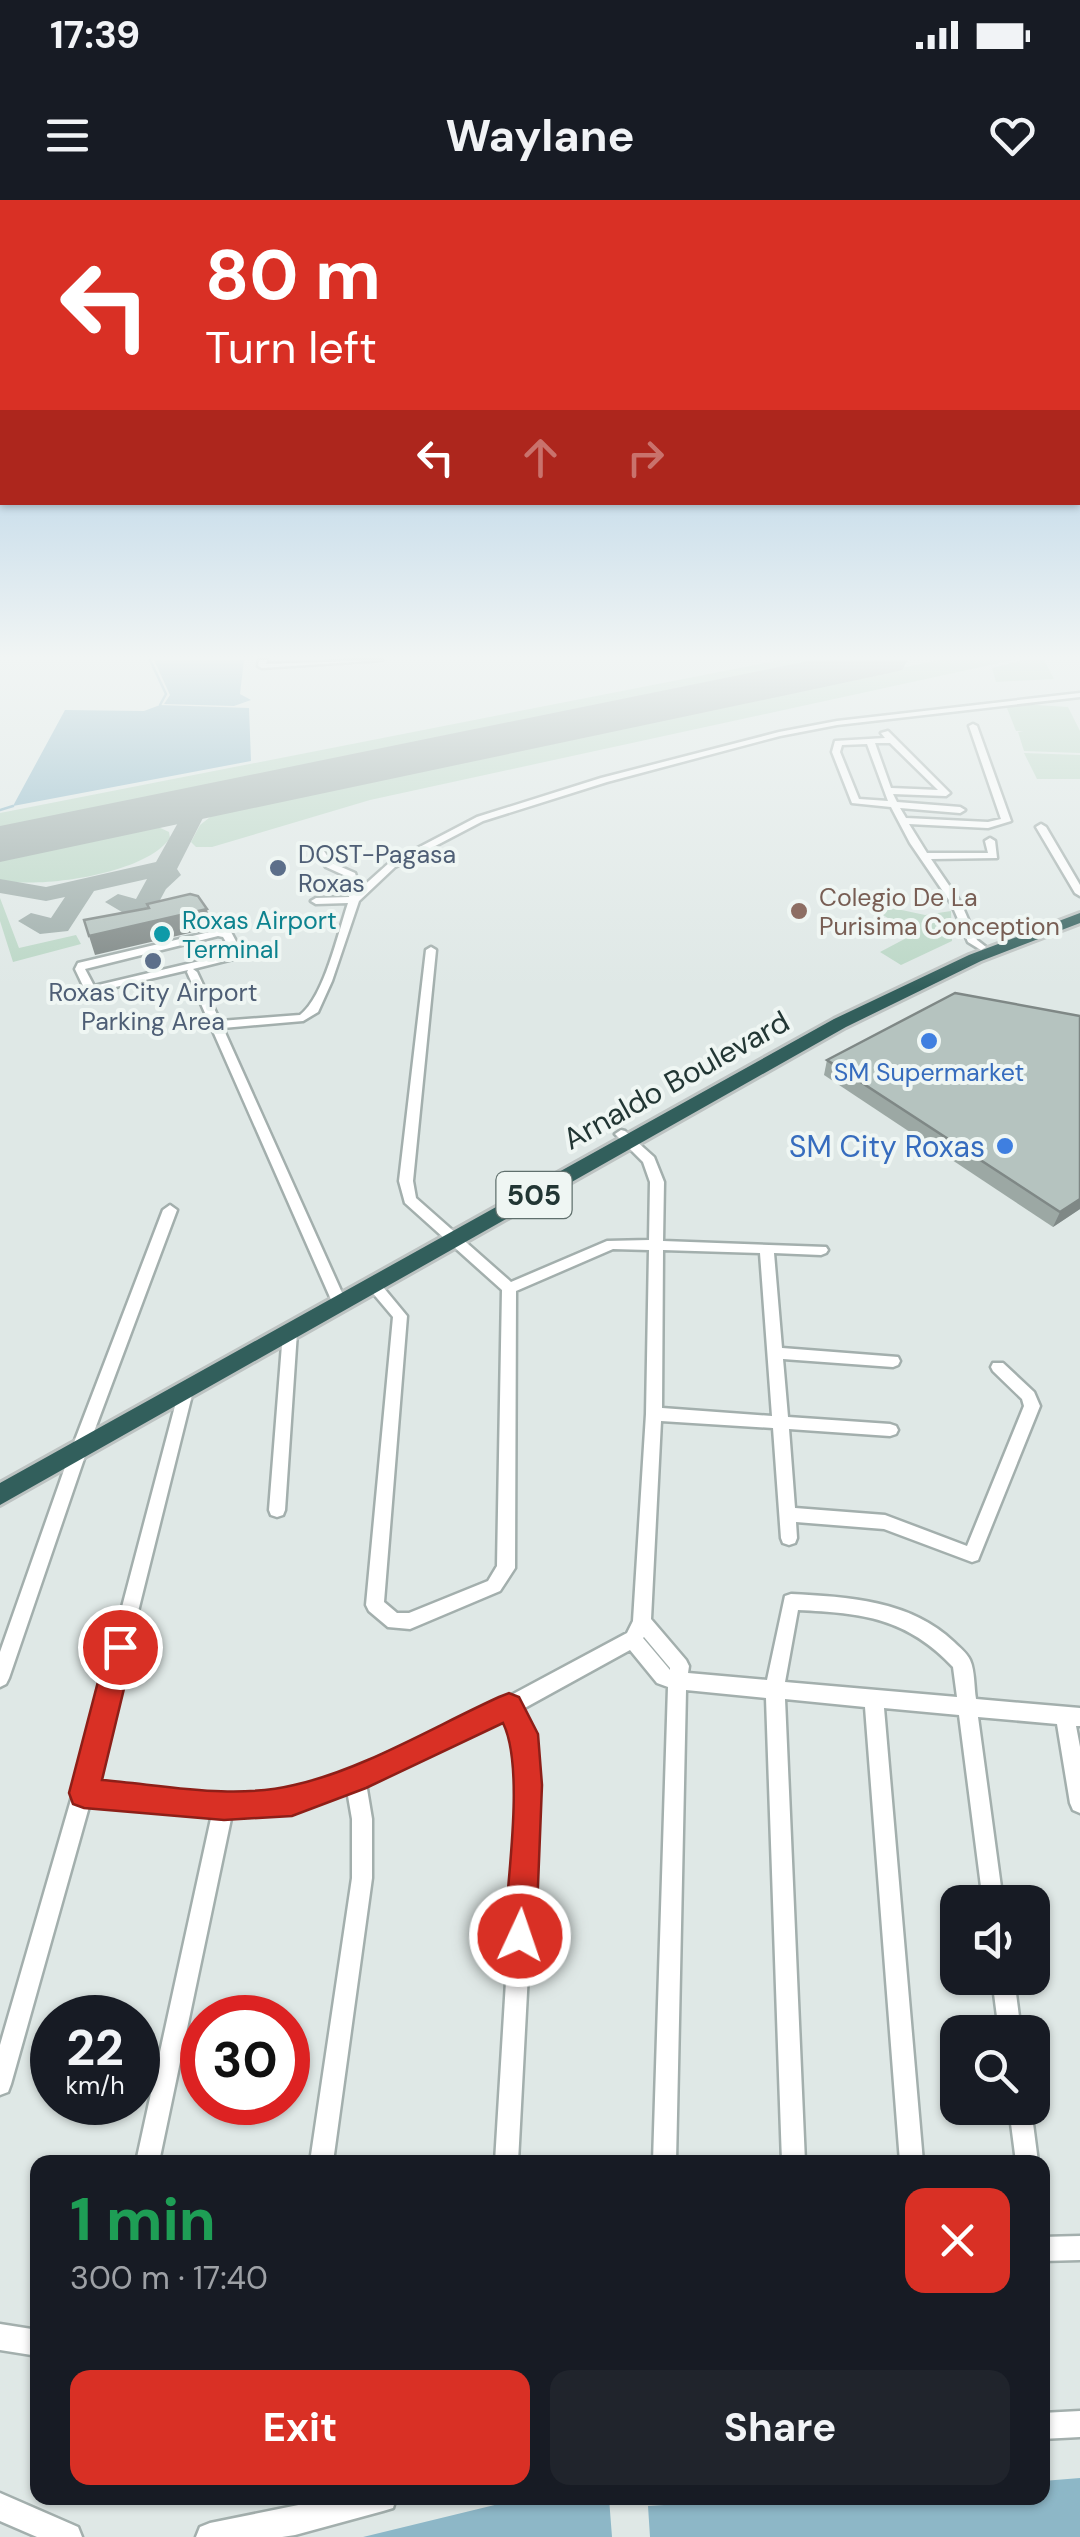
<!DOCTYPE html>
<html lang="en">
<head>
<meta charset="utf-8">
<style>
  body { margin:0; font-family:"DM Sans",sans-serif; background:#20242c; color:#f1f3f6; height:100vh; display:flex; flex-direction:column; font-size:38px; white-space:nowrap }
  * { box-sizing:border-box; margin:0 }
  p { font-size:32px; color:#9ea1a6 }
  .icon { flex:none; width:55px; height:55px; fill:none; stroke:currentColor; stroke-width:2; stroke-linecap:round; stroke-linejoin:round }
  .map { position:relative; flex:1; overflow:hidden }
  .side { position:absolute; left:30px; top:1955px; width:1020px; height:350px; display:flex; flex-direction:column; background:#171b24; border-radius:20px; box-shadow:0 2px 8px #0004 }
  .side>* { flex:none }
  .hud { position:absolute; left:0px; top:0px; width:1080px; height:305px; box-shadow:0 2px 8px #0004; background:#d93025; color:#fff; overflow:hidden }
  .fabs { position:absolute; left:940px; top:1685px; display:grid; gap:20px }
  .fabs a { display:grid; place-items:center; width:110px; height:110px; border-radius:20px; background:#171b24; box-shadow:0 2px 8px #0004; font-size:50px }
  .speed { position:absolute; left:30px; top:1795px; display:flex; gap:20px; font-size:50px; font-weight:700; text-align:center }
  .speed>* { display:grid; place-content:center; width:130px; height:130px; border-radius:50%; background:#171b24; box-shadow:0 2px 8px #0004; line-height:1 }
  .speed small { font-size:25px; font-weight:400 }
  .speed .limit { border:15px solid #d22; background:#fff; color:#111 }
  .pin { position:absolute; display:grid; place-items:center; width:85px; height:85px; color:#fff; margin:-42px; border:5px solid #fff; border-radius:50%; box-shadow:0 2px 10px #0007 }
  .me { position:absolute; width:110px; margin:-55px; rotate:3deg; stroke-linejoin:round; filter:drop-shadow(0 0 8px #0008) }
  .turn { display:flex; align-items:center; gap:35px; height:210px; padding:0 40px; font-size:45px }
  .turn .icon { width:130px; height:130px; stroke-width:2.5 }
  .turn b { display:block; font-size:70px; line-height:85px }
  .lanes { display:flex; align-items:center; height:95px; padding:0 40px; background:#0003; justify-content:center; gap:50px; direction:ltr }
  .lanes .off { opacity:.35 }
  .round { display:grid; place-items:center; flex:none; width:105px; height:105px; border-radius:20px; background:#20242c }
  .head { display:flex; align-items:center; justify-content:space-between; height:170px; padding:0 40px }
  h1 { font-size:60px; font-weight:700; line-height:75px; color:#1e9e55 }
  .cta { display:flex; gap:20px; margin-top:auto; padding:20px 40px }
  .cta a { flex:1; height:115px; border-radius:20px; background:#d93025; color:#fff; font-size:40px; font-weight:700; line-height:115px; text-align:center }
  .cta a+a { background:#20242c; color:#f1f3f6 }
  .status { display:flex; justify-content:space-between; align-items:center; height:70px; padding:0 50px; background:#171b24; direction:ltr }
  .status svg { height:28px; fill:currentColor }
  header { display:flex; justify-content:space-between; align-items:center; height:130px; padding:0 40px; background:#171b24; font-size:45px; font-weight:700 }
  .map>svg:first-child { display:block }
</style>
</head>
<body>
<div class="status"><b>17:39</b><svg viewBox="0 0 49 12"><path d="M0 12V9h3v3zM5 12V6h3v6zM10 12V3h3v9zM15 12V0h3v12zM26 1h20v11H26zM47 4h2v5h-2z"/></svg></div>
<header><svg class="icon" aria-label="menu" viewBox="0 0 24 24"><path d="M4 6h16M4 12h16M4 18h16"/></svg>Waylane<svg class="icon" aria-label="heart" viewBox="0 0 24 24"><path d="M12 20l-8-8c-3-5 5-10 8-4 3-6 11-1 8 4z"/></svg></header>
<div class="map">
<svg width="1080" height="2337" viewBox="0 0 1080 2337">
  <rect width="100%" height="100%" fill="#dfe8e6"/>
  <!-- green -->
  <path fill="#bbd7c6" d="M780,460H832L0,631V613Z
    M939,460H1013L370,600L212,647H196L191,642L200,625L214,614Z
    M1024,460H1044L1054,479L996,482L992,468Z
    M1005,503L1068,507L1080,531V553L1024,551L1018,532L1024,531H1016Z
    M1024,553L1080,555V579H1037Z
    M156,626L169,632L170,638C146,674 40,689 0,680V659Z
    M0,698L19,748L76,735L81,744L13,762L0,721Z
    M883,706L925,715L951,711L952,741L901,765L880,752L914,734L878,712Z"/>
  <!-- water -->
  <path fill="#8db7c7" d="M154,460H244L240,494L251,500L234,506L164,504L170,495Z
    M160,505L249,508L251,561L13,606L65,510L144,511Z
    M1080,2278V2337H650L648,2306L777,2298H1042L1043,2281Z
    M523,2298H609L612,2337H363Z"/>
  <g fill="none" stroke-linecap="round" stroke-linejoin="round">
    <!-- stream -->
    <path stroke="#8db7c7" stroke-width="2.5" d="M150,460L166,494L160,505
      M0,610L13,606"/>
    <!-- taxiway -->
    <path fill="#9eadaa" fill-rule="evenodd" d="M217,592L228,599L206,612L177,669L181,675L166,689L154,711L127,715L105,702L118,694L136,699L147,679L94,691L68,731L40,734L18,721L31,713L51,718L65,697L46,701L0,693V679L46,687L156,662L189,603Z"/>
    <!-- runway -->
    <path fill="#9eadaa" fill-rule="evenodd" d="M813,460H908L902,470L885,474L0,662V626Z"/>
    <defs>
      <path id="minor" d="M259,460H267L266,464L382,460L262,468L258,466Z
        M1080,493V497L837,525L780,536L607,582L483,621L395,667L359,701L332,781L318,812L303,821L223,828L347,1104L340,1109L333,1104L187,772L188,770L90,793L85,790L75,769L78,763L218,730L231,732L239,747L233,759L193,769L197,772L220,821L300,815C324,797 338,733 348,703L316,704L311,701L316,698L349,697L351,685L348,677L326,667L314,650L316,648H322L332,663L355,673L360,689L389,663L477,617L601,578L779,532L837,521ZM218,736L223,737L229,747L225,755L94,786L85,769Z
        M973,524L977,526L1011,621L988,628L909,624L927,653H988L985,641L990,638L995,641L997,658L931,659L961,703L977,740L986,747L981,750L968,742L951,703L910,643L891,607L852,603L832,552L835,541L885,538L881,533L888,531L950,593L946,596L893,594L897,602L960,607L965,610L960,613L900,608L906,618L988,622L1001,619L969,526ZM875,543H890L938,590L891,588ZM867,544L888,601L859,599L840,552L842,545Z
        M1041,624L1046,627L1080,685V696L1075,693L1036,627Z
        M431,747L436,750L413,981L416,998L511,1082L607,1041L649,1040L650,982L643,962L615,934L621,930L625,931L654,957L664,982L663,1041L826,1047L828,1050L826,1053L821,1055L774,1053L782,1148L898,1157L900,1161L898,1165L893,1167L783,1159L788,1217L890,1224L896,1226L898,1230L896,1234L890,1236L789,1229L795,1308L885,1315L967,1346L1024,1206L1022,1199L993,1171L991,1167L993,1163H1003L1034,1192L1040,1206L980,1355L978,1360L972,1362L884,1329L796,1322L797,1338L795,1343L789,1345L783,1343L781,1338L773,1228L661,1221L651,1419L686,1460L689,1466L688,1473L767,1480L785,1396L791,1394C848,1397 910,1400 954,1442C959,1447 967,1453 970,1460C975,1471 974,1487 976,1499L1080,1508V1526H1076L1080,1547V1613L1073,1610L1070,1603L1057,1524L978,1517L1003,1702H983L959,1515L884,1508L923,1962H900L865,1507L785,1499L805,1962H782L766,1498L686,1490L676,1962H653L668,1487L657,1483L630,1450L521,1510L532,1534L538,1585L518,1962H495L518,1585L514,1535L505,1517L366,1583L372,1619V1678L333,1962H310L352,1678V1619L347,1590L292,1611L232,1614L159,1962H136L212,1614L90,1603L11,1884L8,1892L0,1895V1845L73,1593L180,1187H190L193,1191L95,1584L224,1595L292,1591L351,1570L502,1500L627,1433L633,1421L646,1214L649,1050L613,1049L516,1091L515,1368L500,1391L410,1429L388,1427L369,1411L366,1405L393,1117L366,1085L373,1080L378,1081L407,1116L384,1402L397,1413H409L488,1381L497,1366L502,1090L405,1003L399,981L426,750ZM663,1050L760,1053L772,1216L662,1208ZM798,1410C863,1413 907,1418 953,1467L957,1497L785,1482ZM644,1437L670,1468V1470L643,1438Z
        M170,1005L177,1010L86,1253L9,1478L6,1484L0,1487V1452L70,1253L163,1010Z
        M290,1127L297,1132L285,1310L283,1315L277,1317L271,1315L269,1310L283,1132Z
        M992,1778H1014L1021,1832H999Z
        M1009,1908H1031L1038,1962H1016Z
        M1080,2036V2060L1042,2061V2037Z
        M0,2124L38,2130V2156L0,2150Z
        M1080,2211V2237L1042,2239V2213Z
        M0,2293L78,2327L82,2337H37L0,2321Z
        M333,2298H396L393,2308L383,2311L295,2335L282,2337H196L200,2327L210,2323Z"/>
      <path id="highway" d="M1080,713V723L981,761L846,827L0,1305V1283L834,819L969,755Z"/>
    </defs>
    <!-- minor casing -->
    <use href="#minor" stroke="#a3afad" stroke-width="5"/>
    <!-- highway casing -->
    <use href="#highway" stroke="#bdc3c2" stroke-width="6"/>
    <!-- minor -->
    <use href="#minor" fill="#fff" fill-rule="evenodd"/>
    <!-- highway -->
    <use href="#highway" fill="#325f5c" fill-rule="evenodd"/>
  </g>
  <!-- wall -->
  <path fill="#9ca8a4" d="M1080,816V1009L1053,1027L824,875L827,860Z"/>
  <!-- shaded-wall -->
  <path fill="#7f8886" d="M207,709L211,728L95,755L89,736Z
    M1080,999V1009L1053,1027L1060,1012Z"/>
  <!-- building -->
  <path fill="#b5c3bf" stroke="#7f8886" stroke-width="2.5" d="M190,694L198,696L207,709L89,736L84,720L149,708L147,704Z
    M955,793L1080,816V999L1060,1012L827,860Z"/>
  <!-- sky -->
  <linearGradient id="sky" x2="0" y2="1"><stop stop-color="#83b5db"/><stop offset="0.58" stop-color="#f1f5f4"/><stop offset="1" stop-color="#f1f5f4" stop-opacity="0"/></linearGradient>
  <rect width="1080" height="788" fill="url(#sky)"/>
  <!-- route -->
  <path fill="#d93025" stroke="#8d1f18" stroke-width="2.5" d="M120,1435L130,1438L134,1447L102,1580C163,1585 233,1600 294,1585C362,1570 435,1526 499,1497L509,1493L519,1497L538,1534L542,1585L536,1736L531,1747L520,1752L508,1747L504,1736C507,1684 525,1567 503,1523L366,1588L292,1616L224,1620L84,1608L73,1604L69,1593L107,1447L111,1438Z"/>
  <!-- markers -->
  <g fill="#5c6f8a" stroke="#eff6f3" stroke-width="4">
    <circle cx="278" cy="668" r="10"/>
    <circle cx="153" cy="761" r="10"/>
  </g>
  <circle fill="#8d6e63" stroke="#eff6f3" stroke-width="4" cx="799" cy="711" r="10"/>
  <circle fill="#0f9aa8" stroke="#eff6f3" stroke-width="4" cx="162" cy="734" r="10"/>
  <g fill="#3f7fe0" stroke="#eff6f3" stroke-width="4">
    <circle cx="929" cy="841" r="10"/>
    <circle cx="1005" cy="946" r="10"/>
  </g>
  <g text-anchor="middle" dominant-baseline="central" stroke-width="8" stroke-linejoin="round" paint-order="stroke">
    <!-- far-service labels -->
    <g font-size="25" fill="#4e5e75" stroke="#eff6f3" text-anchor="start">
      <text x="298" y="654">DOST-Pagasa<tspan x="298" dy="29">Roxas</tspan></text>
      <text x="153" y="792" text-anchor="middle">Roxas City Airport<tspan x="153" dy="29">Parking Area</tspan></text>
    </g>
    <!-- far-education labels -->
    <g font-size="25" fill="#785e54" stroke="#eff6f3" text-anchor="start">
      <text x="819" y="697">Colegio De La<tspan x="819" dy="29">Purisima Conception</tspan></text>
    </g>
    <!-- far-culture labels -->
    <g font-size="25" fill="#0d838f" stroke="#eff6f3" text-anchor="start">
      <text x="182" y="720">Roxas Airport<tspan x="182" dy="29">Terminal</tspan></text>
    </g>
    <!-- far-shop labels -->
    <g font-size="25" fill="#366cbe" stroke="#eff6f3">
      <text x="929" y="872">SM Supermarket</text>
    </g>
    <!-- shield labels -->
    <rect fill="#eff6f3" stroke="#60706d" stroke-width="2.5" x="496.5" y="972" width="75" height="46" rx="8"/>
    <g font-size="28" font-weight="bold" fill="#223634">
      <text x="534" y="995">505</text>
    </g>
    <!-- street labels -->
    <g font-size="30" fill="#223634" stroke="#eff6f3">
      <text transform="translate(676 880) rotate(-29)">Arnaldo Boulevard</text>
    </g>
    <!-- shop labels -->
    <g font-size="30" fill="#366cbe" stroke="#eff6f3" text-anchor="end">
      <text x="985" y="946">SM City Roxas</text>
    </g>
  </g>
</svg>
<div class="fabs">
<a><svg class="icon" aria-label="sound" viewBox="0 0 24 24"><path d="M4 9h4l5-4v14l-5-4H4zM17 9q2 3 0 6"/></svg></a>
<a><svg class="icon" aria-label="search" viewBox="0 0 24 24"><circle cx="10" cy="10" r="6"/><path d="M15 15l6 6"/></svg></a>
</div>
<div class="speed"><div>22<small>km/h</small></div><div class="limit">30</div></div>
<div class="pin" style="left:120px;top:1447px;background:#d93025"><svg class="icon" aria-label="arrive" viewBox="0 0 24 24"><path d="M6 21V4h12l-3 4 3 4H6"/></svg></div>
<svg class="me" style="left:520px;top:1736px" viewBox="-20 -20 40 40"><circle r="17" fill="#d93025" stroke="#fff" stroke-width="3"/><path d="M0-11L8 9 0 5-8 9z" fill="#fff"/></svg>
<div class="hud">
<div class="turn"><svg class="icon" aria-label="left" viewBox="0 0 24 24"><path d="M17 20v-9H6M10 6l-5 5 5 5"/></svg><div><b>80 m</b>Turn left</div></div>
<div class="lanes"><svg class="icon" aria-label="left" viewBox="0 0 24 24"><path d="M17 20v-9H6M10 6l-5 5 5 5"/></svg><svg class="icon off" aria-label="ahead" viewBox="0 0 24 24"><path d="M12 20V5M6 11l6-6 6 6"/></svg><svg class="icon off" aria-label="right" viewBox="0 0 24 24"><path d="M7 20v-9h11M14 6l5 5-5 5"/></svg></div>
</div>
<section class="side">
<div class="head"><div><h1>1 min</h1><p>300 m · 17:40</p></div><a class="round" style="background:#d93025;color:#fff"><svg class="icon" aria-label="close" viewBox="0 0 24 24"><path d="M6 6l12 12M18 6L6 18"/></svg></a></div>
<div class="cta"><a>Exit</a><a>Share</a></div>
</section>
</div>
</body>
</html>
